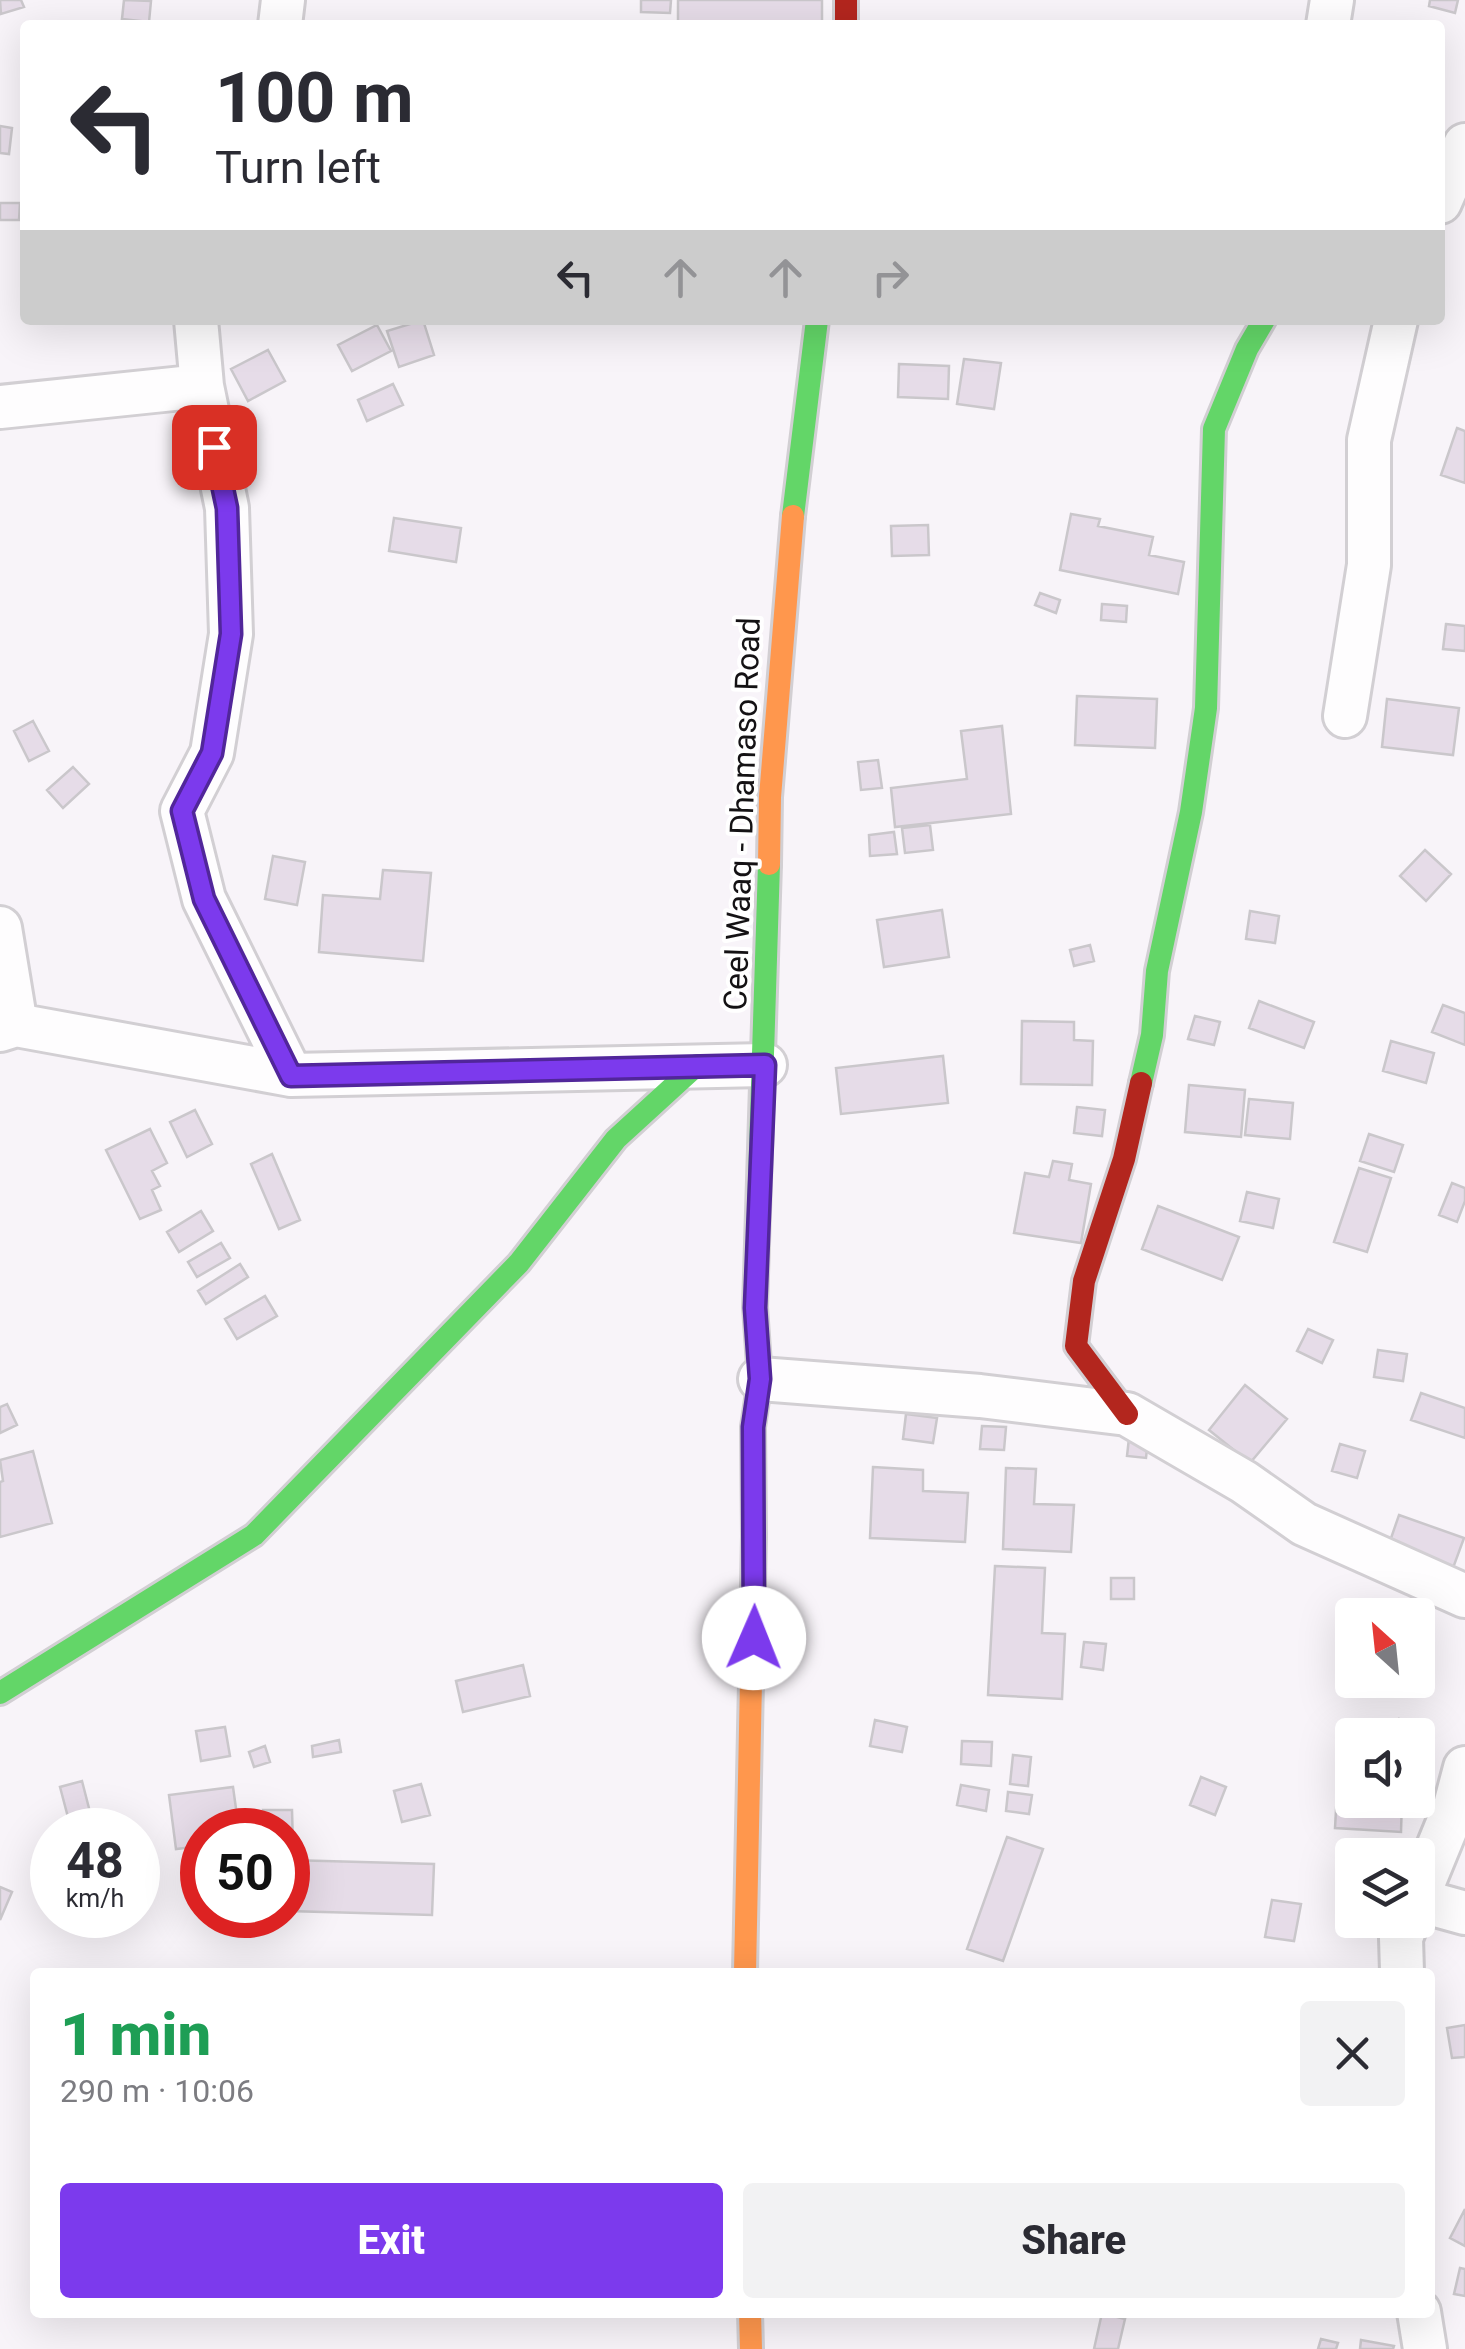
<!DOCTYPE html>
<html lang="en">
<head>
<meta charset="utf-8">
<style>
  body { margin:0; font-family:Roboto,sans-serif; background:#f2f2f3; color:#2b2b33; height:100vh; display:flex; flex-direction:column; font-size:38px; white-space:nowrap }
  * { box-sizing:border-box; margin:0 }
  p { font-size:32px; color:#7c7c81 }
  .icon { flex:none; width:55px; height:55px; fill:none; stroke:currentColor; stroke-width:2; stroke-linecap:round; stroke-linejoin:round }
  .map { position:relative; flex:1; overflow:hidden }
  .side { position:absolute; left:30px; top:1968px; width:1405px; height:350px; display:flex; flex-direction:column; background:#fff; border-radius:10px; box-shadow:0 10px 40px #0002 }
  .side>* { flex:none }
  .banner { position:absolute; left:20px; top:20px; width:1425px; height:305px; border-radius:10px; box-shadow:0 10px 40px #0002; background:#fff; color:#2b2b33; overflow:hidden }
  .needle { width:65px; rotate:333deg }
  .fabs { position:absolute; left:1335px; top:1598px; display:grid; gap:20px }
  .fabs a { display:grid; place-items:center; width:100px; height:100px; border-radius:10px; background:#fff; box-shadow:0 10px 40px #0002; font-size:50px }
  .speed { position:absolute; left:30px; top:1808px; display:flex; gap:20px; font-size:50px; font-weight:700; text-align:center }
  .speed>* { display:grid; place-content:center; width:130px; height:130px; border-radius:50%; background:#fff; box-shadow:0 10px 40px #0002; line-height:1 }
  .speed small { font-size:25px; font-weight:400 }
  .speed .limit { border:15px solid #d22; background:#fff; color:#111 }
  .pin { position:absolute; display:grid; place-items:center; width:85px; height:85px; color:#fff; margin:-42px; border-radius:20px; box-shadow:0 5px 15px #0006 }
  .me { position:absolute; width:110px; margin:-55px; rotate:1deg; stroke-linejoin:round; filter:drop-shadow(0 0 8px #0008) }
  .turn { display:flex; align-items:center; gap:35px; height:210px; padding:0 30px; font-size:45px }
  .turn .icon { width:130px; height:130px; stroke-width:2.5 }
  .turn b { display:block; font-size:70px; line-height:85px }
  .lanes { display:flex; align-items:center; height:95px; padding:0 30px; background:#0003; justify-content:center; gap:50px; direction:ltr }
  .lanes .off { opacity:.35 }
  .round { display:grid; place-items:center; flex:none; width:105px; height:105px; border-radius:10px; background:#f2f2f3 }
  .head { display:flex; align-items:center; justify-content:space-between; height:170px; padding:0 30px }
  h1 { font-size:60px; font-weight:800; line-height:75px; color:#1e9e55 }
  .action { display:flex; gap:20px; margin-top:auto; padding:20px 30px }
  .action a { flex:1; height:115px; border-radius:10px; background:#7c3aed; color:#fff; font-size:40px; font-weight:800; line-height:115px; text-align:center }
  .action a+a { background:#f2f2f3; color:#2b2b33 }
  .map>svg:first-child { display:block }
</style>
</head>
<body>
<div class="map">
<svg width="1465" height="2349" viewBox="0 0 1465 2349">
  <rect width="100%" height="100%" fill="#f8f4f9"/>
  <!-- building -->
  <path fill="#e6dce8" stroke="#cac7cb" stroke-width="2.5" d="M0,0H21L24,7L1,14Z
    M124,0L151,1L149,22L122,19Z
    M641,0H671L670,13L641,12Z
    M678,0H822V25H678Z
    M1430,0H1458L1455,13L1429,6Z
    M0,126L12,128L9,154L0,153Z
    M0,203H20L19,220H0Z
    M423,320L434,355L399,367L387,331Z
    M377,325L391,351L352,371L338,345Z
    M268,350L285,381L248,401L231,369Z
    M964,359L1001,363L994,409L957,404Z
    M899,364L949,366L948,399L898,397Z
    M393,384L403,405L367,421L358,400Z
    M1457,428L1465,431V483L1441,475Z
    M1071,514L1100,519L1098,526L1153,537L1149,555L1184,562L1178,594L1060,570Z
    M394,518L461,528L456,562L389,551Z
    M928,525L929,555L892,556L891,526Z
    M1040,593L1060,600L1056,613L1035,605Z
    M1102,604L1127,606L1126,622L1101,620Z
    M1446,624L1465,626V651L1443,649Z
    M1077,696L1157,699L1155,748L1075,745Z
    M1387,699L1459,708L1453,755L1382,747Z
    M33,721L49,751L29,761L14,731Z
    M1002,726L1011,814L895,827L891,788L967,779L961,731Z
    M878,760L882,788L861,790L858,762Z
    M73,767L89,784L63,808L47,790Z
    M930,825L933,850L905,853L902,828Z
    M894,832L897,854L870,856L869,835Z
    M1425,850L1451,874L1426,901L1400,876Z
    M273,856L305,862L297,905L265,899Z
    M383,870L431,873L423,961L319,952L323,895L380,899Z
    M942,910L949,957L884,967L877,920Z
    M1250,911L1279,916L1275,943L1246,939Z
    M1090,945L1094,961L1074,966L1070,950Z
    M1259,1001L1314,1022L1304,1048L1249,1028Z
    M1443,1005L1465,1013V1045L1432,1032Z
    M1195,1016L1220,1022L1214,1045L1188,1039Z
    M1022,1021L1074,1022V1040L1093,1041L1092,1085L1021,1084Z
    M1391,1041L1434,1053L1426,1083L1383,1071Z
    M943,1056L948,1103L841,1114L836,1068Z
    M1189,1085L1245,1090L1241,1137L1185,1132Z
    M1249,1099L1293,1103L1290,1139L1245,1135Z
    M1077,1107L1105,1110L1102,1136L1074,1133Z
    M195,1110L212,1144L187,1157L170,1122Z
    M150,1129L167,1163L152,1171L160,1186L152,1190L161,1210L140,1219L106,1150Z
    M1369,1134L1403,1145L1394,1172L1360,1161Z
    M272,1154L300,1220L279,1229L251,1164Z
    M1053,1161L1072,1164L1069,1180L1091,1184L1081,1243L1014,1233L1025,1173L1049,1177Z
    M1359,1168L1391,1178L1367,1252L1334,1242Z
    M1452,1183L1465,1188V1201L1457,1222L1439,1215Z
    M1247,1192L1279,1199L1273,1228L1240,1221Z
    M1158,1206L1239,1237L1222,1280L1142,1249Z
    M201,1211L213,1231L179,1252L167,1232Z
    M221,1243L230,1258L197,1277L188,1262Z
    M240,1264L248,1277L206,1304L198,1291Z
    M265,1296L277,1316L237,1339L225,1319Z
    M1308,1329L1333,1340L1322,1363L1297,1351Z
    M1378,1350L1407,1354L1403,1381L1374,1377Z
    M1245,1385L1287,1419L1250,1463L1209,1430Z
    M1421,1393L1465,1408V1438L1411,1420Z
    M7,1404L17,1425L0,1433V1407Z
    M906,1414L937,1418L933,1443L903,1439Z
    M982,1426L1006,1427L1004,1450L980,1449Z
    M1130,1429L1149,1431L1146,1458L1127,1456Z
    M1340,1444L1365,1451L1357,1478L1332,1471Z
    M33,1451L52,1523L0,1537V1482L3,1481L0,1460Z
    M873,1467L923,1470V1491L968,1493L965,1542L870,1538Z
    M1006,1468L1036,1469L1034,1504L1074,1505L1071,1552L1003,1549Z
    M1399,1515L1464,1538L1453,1568L1389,1544Z
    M995,1566L1045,1568L1042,1633L1065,1634L1062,1699L988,1695Z
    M1111,1578H1134V1599H1111Z
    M1084,1642L1106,1644L1103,1670L1081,1667Z
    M523,1665L530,1696L463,1712L456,1681Z
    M1399,1719L1419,1724L1416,1735H1394Z
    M875,1720L907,1727L902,1752L870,1746Z
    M225,1727L230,1756L201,1761L196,1731Z
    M339,1740L341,1752L313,1757L312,1746Z
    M962,1741L992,1742L991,1766L961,1764Z
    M265,1746L270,1762L254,1767L249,1752Z
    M1013,1755L1031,1757L1028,1786L1010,1784Z
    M1201,1777L1226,1787L1215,1815L1190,1805Z
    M82,1781L91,1816L69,1821L60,1787Z
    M421,1784L430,1815L402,1822L394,1791Z
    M961,1785L989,1790L986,1811L957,1805Z
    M233,1787L239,1830H202V1846L176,1849L169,1795Z
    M1008,1792L1032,1795L1029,1814L1006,1811Z
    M1337,1792L1352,1793V1800H1402L1401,1832L1335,1828Z
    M263,1810H292L293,1845H288V1830H264Z
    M1007,1837L1043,1849L1003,1961L967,1949Z
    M288,1860L434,1864L432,1915L288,1911Z
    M0,1887L12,1892L0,1920Z
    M1272,1900L1301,1904L1294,1941L1265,1937Z
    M1465,2025V2057L1452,2058L1447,2028Z
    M1465,2209V2246L1450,2238Z
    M1460,2268L1465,2269V2296L1454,2294Z
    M1102,2313L1125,2319L1118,2349H1094Z
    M1321,2339L1338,2343L1336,2349H1318Z
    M1361,2340L1394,2346L1393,2349H1360Z"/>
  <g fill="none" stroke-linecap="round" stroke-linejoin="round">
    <defs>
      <path id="street" d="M280,25L283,0
        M1328,25L1332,0
        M1440,202L1465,145
        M196,320L202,386L227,508L231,634L212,753L182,811L204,899L291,1075
        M0,407L202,386
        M1345,716L1369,565V440L1396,320
        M0,928L16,1025
        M0,1030L16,1025L291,1075L765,1065
        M760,1379L980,1396L1127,1414L1244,1482L1304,1524L1465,1596
        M1418,1896L1455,1806L1465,1768
        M1418,1900L1465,1913
        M1402,1972L1401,1938L1408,1920
        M1419,2312L1425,2349"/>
      <path id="fast" d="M793,516L817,320
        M1141,1083L1152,1035L1157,971L1191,812L1206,708L1214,429L1247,349L1264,320
        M754,1536L753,1427L760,1379L755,1307L769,864
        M0,1693L254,1535L519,1263L616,1139L697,1065"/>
      <path id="slow" d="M769,864L770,797L793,516
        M745,1972L754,1536
        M750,2312L751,2349"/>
      <path id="jam" d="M846,0V25
        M1127,1414L1076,1346L1084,1281L1124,1159L1141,1083"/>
    </defs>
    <!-- street casing -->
    <use href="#street" stroke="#d2cfd3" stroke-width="48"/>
    <!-- fast casing -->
    <use href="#fast" stroke="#d2cfd3" stroke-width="28"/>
    <!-- slow casing -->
    <use href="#slow" stroke="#d2cfd3" stroke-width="28"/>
    <!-- jam casing -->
    <use href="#jam" stroke="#d2cfd3" stroke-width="28"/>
    <!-- street -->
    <use href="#street" stroke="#fefdfe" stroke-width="42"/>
    <!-- fast -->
    <use href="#fast" stroke="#63d668" stroke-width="22"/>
    <!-- slow -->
    <use href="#slow" stroke="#ff974d" stroke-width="22"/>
    <!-- jam -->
    <use href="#jam" stroke="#b3261e" stroke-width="22"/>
  </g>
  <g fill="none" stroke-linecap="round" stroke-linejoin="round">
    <defs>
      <path id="route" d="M214,447L227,508L231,634L212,753L182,811L204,899L291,1076L765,1065L755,1308L760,1379L753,1427L754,1638"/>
    </defs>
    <!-- route casing -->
    <use href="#route" stroke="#51269a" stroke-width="25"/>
    <!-- route -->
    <use href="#route" stroke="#7c3aed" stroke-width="18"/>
  </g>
  <g text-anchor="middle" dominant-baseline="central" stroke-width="8" stroke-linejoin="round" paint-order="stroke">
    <!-- street labels -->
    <g font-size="32" fill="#141214" stroke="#fff">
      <text transform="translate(742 814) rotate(-88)">Ceel Waaq - Dhamaso Road</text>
    </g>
  </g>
</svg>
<div class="fabs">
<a><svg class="needle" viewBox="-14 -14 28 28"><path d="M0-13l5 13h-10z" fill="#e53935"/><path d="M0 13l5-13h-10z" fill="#7c7c81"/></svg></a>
<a><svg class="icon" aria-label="sound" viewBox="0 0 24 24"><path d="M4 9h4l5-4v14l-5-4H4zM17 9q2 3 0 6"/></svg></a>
<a><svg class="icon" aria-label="layers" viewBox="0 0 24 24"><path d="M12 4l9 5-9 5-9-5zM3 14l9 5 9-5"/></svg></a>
</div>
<div class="speed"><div>48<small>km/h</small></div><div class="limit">50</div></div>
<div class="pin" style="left:214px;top:447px;background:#d93025"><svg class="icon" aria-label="arrive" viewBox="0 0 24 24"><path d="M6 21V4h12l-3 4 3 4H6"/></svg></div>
<svg class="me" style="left:754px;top:1638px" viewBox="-20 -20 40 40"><circle r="19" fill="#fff"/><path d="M0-13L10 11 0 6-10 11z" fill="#7c3aed"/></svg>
<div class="banner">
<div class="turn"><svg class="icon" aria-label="left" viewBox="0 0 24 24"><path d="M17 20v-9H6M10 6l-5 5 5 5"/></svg><div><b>100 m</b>Turn left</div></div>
<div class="lanes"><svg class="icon" aria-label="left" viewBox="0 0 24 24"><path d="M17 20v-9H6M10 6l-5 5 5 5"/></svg><svg class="icon off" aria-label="ahead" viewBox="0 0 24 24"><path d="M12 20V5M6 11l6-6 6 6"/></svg><svg class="icon off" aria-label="ahead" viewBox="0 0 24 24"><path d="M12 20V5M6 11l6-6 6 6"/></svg><svg class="icon off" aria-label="right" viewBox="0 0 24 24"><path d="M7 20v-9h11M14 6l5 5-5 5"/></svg></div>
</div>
<section class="side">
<div class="head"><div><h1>1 min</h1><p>290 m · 10:06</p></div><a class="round"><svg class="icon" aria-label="close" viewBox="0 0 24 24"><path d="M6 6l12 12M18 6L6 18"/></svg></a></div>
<div class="action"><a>Exit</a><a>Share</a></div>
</section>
</div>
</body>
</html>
